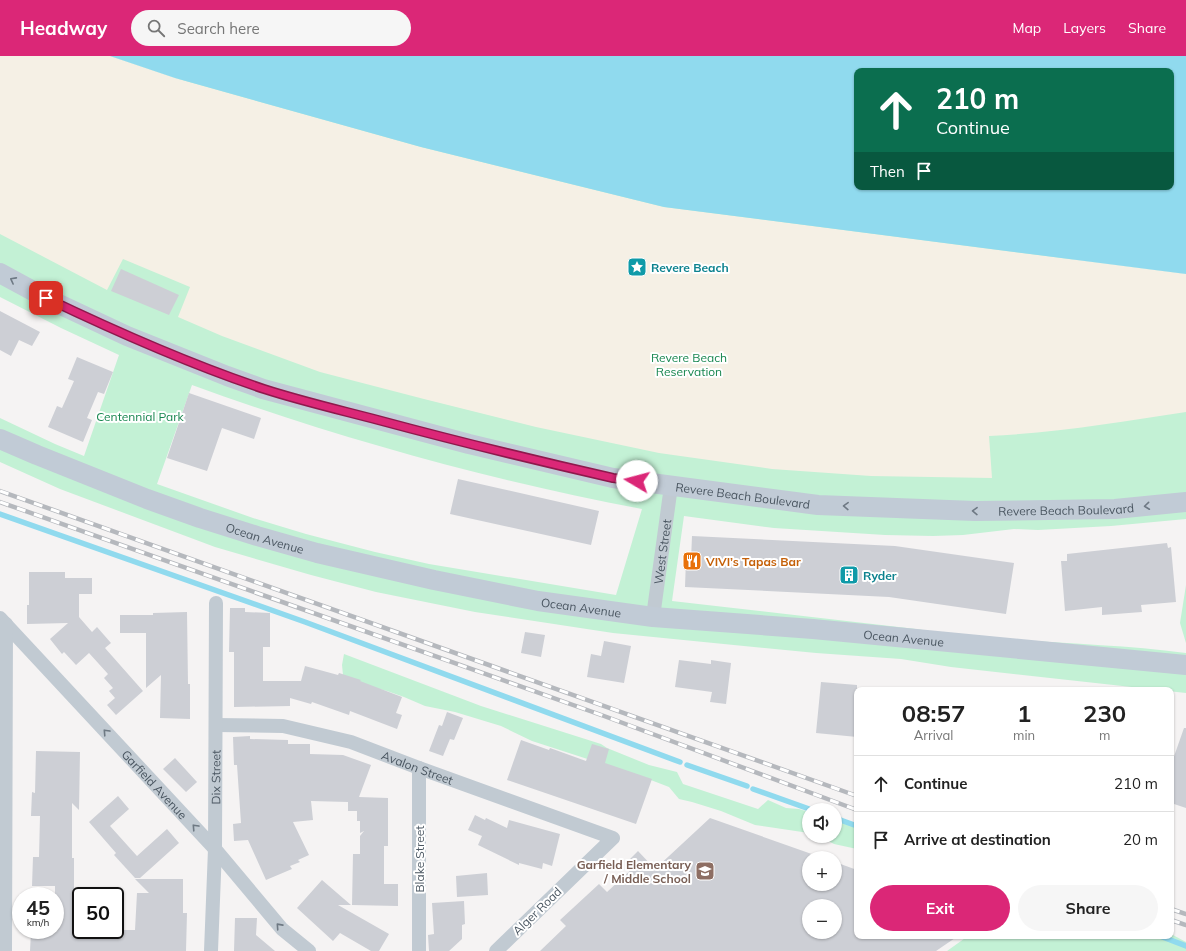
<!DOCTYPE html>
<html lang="en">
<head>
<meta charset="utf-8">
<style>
  body { margin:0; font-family:Mulish,sans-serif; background:#f6f6f6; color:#222; height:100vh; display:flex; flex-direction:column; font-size:15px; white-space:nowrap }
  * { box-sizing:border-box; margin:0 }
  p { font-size:13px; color:#767676 }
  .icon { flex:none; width:22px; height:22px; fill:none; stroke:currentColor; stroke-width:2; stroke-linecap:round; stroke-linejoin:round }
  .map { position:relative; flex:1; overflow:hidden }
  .sheet { position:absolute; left:854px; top:631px; width:320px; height:252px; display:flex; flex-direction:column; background:#fff; border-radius:8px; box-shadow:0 1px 3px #0004 }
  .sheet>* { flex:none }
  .hud { position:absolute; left:854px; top:12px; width:320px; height:122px; border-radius:8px; box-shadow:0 1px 3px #0004; background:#0b6e4f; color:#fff; overflow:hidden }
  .tools { position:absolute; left:802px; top:747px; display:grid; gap:8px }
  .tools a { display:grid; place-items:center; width:40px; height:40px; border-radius:50%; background:#fff; box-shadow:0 1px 3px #0004; font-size:20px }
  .speed { position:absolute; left:12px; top:831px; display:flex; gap:8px; font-size:20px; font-weight:700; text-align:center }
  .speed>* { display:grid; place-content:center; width:52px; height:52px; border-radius:50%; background:#fff; box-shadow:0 1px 3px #0004; line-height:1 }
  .speed small { font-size:10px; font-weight:400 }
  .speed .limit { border:2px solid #111; border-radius:6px; background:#fff; color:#111 }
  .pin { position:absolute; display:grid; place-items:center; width:34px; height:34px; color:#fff; margin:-17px; border-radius:8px; box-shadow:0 2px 6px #0006 }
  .me { position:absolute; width:44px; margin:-22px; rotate:278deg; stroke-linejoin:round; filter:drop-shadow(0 0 3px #0008) }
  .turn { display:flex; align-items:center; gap:14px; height:84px; padding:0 16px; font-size:18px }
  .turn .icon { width:52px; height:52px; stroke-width:2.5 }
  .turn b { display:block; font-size:28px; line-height:34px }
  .then { display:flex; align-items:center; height:38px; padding:0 16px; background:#0003; gap:8px; font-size:15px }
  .eta { display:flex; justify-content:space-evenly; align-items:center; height:68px; text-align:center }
  .eta b { font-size:24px; font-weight:700; line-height:28px }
  .primary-button { display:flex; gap:8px; margin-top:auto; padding:8px 16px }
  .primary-button a { flex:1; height:46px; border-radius:24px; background:#db2777; color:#fff; font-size:16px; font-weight:700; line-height:46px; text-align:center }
  .primary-button a+a { background:#f6f6f6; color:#222 }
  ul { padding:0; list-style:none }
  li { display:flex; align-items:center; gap:12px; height:56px; padding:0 16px; border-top:1px solid #e0e0e0 }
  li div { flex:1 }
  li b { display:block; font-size:15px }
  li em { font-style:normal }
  header { display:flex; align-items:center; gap:24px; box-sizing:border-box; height:56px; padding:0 20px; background:#db2777; color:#fff }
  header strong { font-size:19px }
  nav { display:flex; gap:22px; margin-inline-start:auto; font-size:14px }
  .search { width:280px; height:36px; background:#f6f6f6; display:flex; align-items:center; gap:10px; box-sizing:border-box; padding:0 14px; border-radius:22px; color:#767676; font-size:15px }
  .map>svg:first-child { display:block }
</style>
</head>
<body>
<header>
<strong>Headway</strong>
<div class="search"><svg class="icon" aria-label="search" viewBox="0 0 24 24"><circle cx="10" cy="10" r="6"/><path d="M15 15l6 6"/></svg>Search here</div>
<nav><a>Map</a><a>Layers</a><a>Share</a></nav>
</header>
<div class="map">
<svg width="1186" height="895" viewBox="0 0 1186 895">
  <rect width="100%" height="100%" fill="#f5f3f3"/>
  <!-- green -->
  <path fill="#c3f1d5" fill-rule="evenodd" d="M0,0H110L175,22L1077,204L1186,218V463L1111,470L1038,474L1014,473L963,479L933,480L885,479L774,472L684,460L672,545L916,573C1005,588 1096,585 1186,597V637L951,611L901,603L816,597L613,577L475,556L376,536L311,519L215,491L60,433L0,406V362L55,388L84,400L119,299L61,272L0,241ZM192,329C338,382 489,424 642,453L616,539L429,508L375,496L306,478L253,462L157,428Z
    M1186,529V587L1180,567Z
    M344,598L481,650L601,688L607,692L649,709L677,716L683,728L758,753L768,744L786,752L799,753L809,756V777L755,769L721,755L692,746L679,743L669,731L643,721L532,685L501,670L455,656L425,650L404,641L387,635L372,631L343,619L342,609Z
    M835,762L857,770V793L834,788L819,780H835Z
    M1171,878L1186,886V895H947L968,880H1171Z"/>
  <!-- sand -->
  <path fill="#f5f0e5" d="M0,0H110L175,22L421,91L664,151L1186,218V356C1120,366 1055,377 989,380L992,422L871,420L772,413L659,397L536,371L424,343L320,316L222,280L178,261L190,231L123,203L107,234L0,178Z"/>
  <!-- water -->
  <path fill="#90daee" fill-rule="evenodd" d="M110,0H1186V218L664,151L421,91L175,22ZM857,15H1171V131H857Z"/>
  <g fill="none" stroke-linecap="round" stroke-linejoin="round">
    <!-- stream -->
    <path stroke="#90daee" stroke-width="5.5" d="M0,458L305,566L680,706
      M687,709L747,730
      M753,733L812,754
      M835,762L857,770
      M1160,880L1186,890"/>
  </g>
  <!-- building -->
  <path fill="#cdcfd5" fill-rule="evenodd" d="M121,213L179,239L169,259L111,235Z
    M0,255L40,276L32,290L19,284L11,300L0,294Z
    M77,301L113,316L104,338L98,336L87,362L92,364L83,386L48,371L57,350L62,352L74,325L68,323Z
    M189,337L261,362L254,383L222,372L207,415L167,402Z
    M458,423L599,455L591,489L450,458Z
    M692,480L895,490L1014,507L1006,558L889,541L685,531L686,503L691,504Z
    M1167,487L1168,492L1171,491L1176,546L1141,549L1142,556L1102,559V551L1065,555L1061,505H1067V498Z
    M29,516H65V522H92V538H79V561L92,576L97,571L111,587L105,592L143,635L116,659L107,649L115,642L109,635L113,632L104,622L108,618L89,597L76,609L64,596L62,598L50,583L68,567L27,568V549H29Z
    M230,552H245V556L270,557V591H263V625H301L305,610L338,619L339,617L361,624L360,625L402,641L396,657L402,659L397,673L350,655L349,659L312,646L311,648L290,642V650L234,651V596H229Z
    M187,556L188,628H190V663L160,662L161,619L146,632V577H120V559H153V557Z
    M525,576L545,579L541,601L521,597Z
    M604,585L631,590L624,627L587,621L591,598L601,600Z
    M679,604L711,608V604L731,607L726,648L710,646L712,636L675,631Z
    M821,626L857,629V681L816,677Z
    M447,656L463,662L454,684L450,683L443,700L429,695L439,669L442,670Z
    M1184,672H1186V752L1171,747V709Z
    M250,680V683L288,684V688H310V698L343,699L371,709L359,741L388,742V790H384V828H398V850L352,849L353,798H360V780L364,775L360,777V765H357V755H348V746L311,745L313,764L293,766L309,799L298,804L300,806L290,810L292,813L266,824L248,784L234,785L233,768L241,767L237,709H234L233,681Z
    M521,684L549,694L550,692L586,705L592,688L609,693L605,707L652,723L636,768L507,724Z
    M36,695L80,696L79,754L72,747V802H74V836H81V874H135L137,837H149L135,823H183V857H187L186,895H30L31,876H55V830H32L33,801H39L40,760H31L32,736L35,737Z
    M175,702L197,726L186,736L163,713Z
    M118,740L129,753L110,770L137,800L167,773L179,787L140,822H135L114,799L116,797L89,766Z
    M475,759L485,764L486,762L507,772L509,764L560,778L552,810L543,807L542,813L519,807V809L478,789L482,780L468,774Z
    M710,762L823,802H809V828H835V806L857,814V880H958L936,895H540L566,870L560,864L599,828L607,836L634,811L628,805L638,795L655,813ZM809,850H835V876H809Z
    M487,817L488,839L457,841L456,820Z
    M322,824L351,849H338L389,878L379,895H371L340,877L333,885L297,852Z
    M464,845L465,868L462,869V883L449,895H429L428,879L434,878L432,847Z
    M235,862H257L256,879L275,895H234Z"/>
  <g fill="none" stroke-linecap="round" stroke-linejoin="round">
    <!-- street -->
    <g stroke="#c1cad2" stroke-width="14">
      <path id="s1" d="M653,561L671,430"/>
      <path id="s2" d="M0,562L215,793L282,873L309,895"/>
      <path id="s3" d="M216,669L283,670L351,686L419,712L613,782L496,895"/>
      <path d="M419,712V895"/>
      <path d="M5,895L6,568"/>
      <path id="s4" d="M211,895L215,793L216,547"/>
    </g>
    <!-- secondary -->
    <g stroke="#c1cbd6" stroke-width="20">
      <path id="s5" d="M0,217L46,242L127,280L227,320L263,333L469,388L613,422L818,449L975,455L1115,453L1186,446"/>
      <path id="s6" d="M0,383L37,399L147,443L200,462L257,480L317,497L434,524L538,545L653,561L813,573L1186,609"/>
    </g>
    <defs>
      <path id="rail" d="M0,435L857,740
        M0,446L604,660L857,754
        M1171,853L1186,858
        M1171,864L1186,869"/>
    </defs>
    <!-- rail casing -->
    <use href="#rail" stroke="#b5b8bd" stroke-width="4.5"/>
    <!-- rail -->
    <use href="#rail" stroke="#fff" stroke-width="3" stroke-dasharray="9" stroke-linecap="butt"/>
  </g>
  <!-- one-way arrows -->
  <defs><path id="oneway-chevron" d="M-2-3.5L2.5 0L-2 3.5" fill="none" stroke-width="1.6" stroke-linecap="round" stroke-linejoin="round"/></defs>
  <g stroke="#6e7984">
    <use href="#oneway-chevron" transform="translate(13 224) rotate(-152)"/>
    <use href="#oneway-chevron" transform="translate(846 450) rotate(-178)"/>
    <use href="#oneway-chevron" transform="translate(1147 450) rotate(174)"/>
    <use href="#oneway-chevron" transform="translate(975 455) rotate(-179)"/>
  </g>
  <g stroke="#6e7983">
    <use href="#oneway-chevron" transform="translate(106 676) rotate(-133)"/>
    <use href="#oneway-chevron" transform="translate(195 771) rotate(-133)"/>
    <use href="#oneway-chevron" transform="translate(279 870) rotate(-132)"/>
  </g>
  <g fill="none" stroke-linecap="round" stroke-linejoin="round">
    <defs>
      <path id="route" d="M46,242C117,276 189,308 264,333C301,345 340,354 378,364C456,385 534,404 613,422L637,425"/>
    </defs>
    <!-- route casing -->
    <use href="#route" stroke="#8e194d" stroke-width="10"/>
    <!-- route -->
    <use href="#route" stroke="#db2777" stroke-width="7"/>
  </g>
  <!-- icons -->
  <defs>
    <symbol id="sight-square" viewBox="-11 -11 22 22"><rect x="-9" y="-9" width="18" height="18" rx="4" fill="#0f9aa8" stroke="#fff"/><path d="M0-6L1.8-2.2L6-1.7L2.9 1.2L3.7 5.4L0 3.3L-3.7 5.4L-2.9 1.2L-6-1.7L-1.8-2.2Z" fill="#fff"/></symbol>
    <symbol id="restaurant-square" viewBox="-11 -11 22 22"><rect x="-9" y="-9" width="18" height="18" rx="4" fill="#e8710a" stroke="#fff"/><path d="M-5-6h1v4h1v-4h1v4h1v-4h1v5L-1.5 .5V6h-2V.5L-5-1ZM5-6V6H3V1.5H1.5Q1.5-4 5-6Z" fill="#fff"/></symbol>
    <symbol id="building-square" viewBox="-11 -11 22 22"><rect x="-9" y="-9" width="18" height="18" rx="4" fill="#0f9aa8" stroke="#fff"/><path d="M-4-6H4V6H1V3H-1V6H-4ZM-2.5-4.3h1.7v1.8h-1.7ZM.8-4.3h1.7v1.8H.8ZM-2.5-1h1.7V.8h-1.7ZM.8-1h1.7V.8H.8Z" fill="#fff"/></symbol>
    <symbol id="school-square" viewBox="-11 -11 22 22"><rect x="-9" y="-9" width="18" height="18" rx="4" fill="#8d6e63" stroke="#fff"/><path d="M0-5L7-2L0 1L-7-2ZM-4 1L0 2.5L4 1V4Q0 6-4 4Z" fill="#fff"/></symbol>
  </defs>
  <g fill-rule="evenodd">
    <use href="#sight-square" x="626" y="200" width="22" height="22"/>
    <use href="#restaurant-square" x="681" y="494" width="22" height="22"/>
    <use href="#building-square" x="838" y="508" width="22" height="22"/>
    <use href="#school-square" x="694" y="804" width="22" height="22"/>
  </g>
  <g text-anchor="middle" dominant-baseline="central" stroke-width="4" stroke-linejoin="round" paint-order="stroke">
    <!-- culture labels -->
    <g font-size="12" font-weight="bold" fill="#0d838f" stroke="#fff" text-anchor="start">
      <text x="651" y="211">Revere Beach</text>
      <text x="863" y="519">Ryder</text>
    </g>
    <!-- park labels -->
    <g font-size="12" fill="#17864f" stroke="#fff">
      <text x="689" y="301">Revere Beach<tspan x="689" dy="14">Reservation</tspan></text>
      <text x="140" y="360">Centennial Park</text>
    </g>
    <!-- street labels -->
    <g font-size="12" fill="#4a5661" stroke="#fff">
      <text stroke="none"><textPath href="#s5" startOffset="780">Revere Beach Boulevard</textPath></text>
      <text stroke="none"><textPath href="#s5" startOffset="1104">Revere Beach Boulevard</textPath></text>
      <text stroke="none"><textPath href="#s6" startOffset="283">Ocean Avenue</textPath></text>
      <text stroke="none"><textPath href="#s1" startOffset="66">West Street</textPath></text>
      <text stroke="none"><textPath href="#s6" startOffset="607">Ocean Avenue</textPath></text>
      <text stroke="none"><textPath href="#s6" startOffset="931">Ocean Avenue</textPath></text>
      <text stroke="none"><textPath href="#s3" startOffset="208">Avalon Street</textPath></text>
      <text stroke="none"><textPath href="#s4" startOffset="174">Dix Street</textPath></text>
      <text stroke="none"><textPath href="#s2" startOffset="227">Garfield Avenue</textPath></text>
      <text transform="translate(419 803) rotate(-90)">Blake Street</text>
      <text transform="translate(537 855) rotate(-44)">Alger Road</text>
    </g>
    <!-- food labels -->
    <g font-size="12" font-weight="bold" fill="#c56008" stroke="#fff" text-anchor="start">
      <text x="706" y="505">VIVI’s Tapas Bar</text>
    </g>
    <!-- education labels -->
    <g font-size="12" font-weight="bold" fill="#785e54" stroke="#fff" text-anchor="end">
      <text x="691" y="808">Garfield Elementary<tspan x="691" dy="14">/ Middle School</tspan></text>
    </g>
  </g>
</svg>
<div class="tools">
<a><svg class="icon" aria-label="sound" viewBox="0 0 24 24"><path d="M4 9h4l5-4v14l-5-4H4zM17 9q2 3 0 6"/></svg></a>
<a>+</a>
<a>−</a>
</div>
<div class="speed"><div>45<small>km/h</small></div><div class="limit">50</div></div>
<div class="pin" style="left:46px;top:242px;background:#d93025"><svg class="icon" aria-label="arrive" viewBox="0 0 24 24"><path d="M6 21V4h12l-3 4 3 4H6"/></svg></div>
<svg class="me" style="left:637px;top:425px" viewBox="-20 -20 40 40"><circle r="19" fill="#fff"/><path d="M0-13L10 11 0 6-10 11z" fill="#db2777"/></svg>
<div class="hud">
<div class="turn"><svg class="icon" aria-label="ahead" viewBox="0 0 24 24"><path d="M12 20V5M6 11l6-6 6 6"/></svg><div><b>210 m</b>Continue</div></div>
<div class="then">Then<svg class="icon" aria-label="arrive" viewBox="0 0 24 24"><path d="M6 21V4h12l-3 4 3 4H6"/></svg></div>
</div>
<section class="sheet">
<div class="eta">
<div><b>08:57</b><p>Arrival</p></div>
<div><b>1</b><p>min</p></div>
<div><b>230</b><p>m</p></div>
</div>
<ul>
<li><svg class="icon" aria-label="ahead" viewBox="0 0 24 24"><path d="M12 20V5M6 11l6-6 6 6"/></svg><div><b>Continue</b></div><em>210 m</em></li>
<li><svg class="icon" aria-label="arrive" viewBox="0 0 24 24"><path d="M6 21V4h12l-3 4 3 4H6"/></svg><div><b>Arrive at destination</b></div><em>20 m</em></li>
</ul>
<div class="primary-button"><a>Exit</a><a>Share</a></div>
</section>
</div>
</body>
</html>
